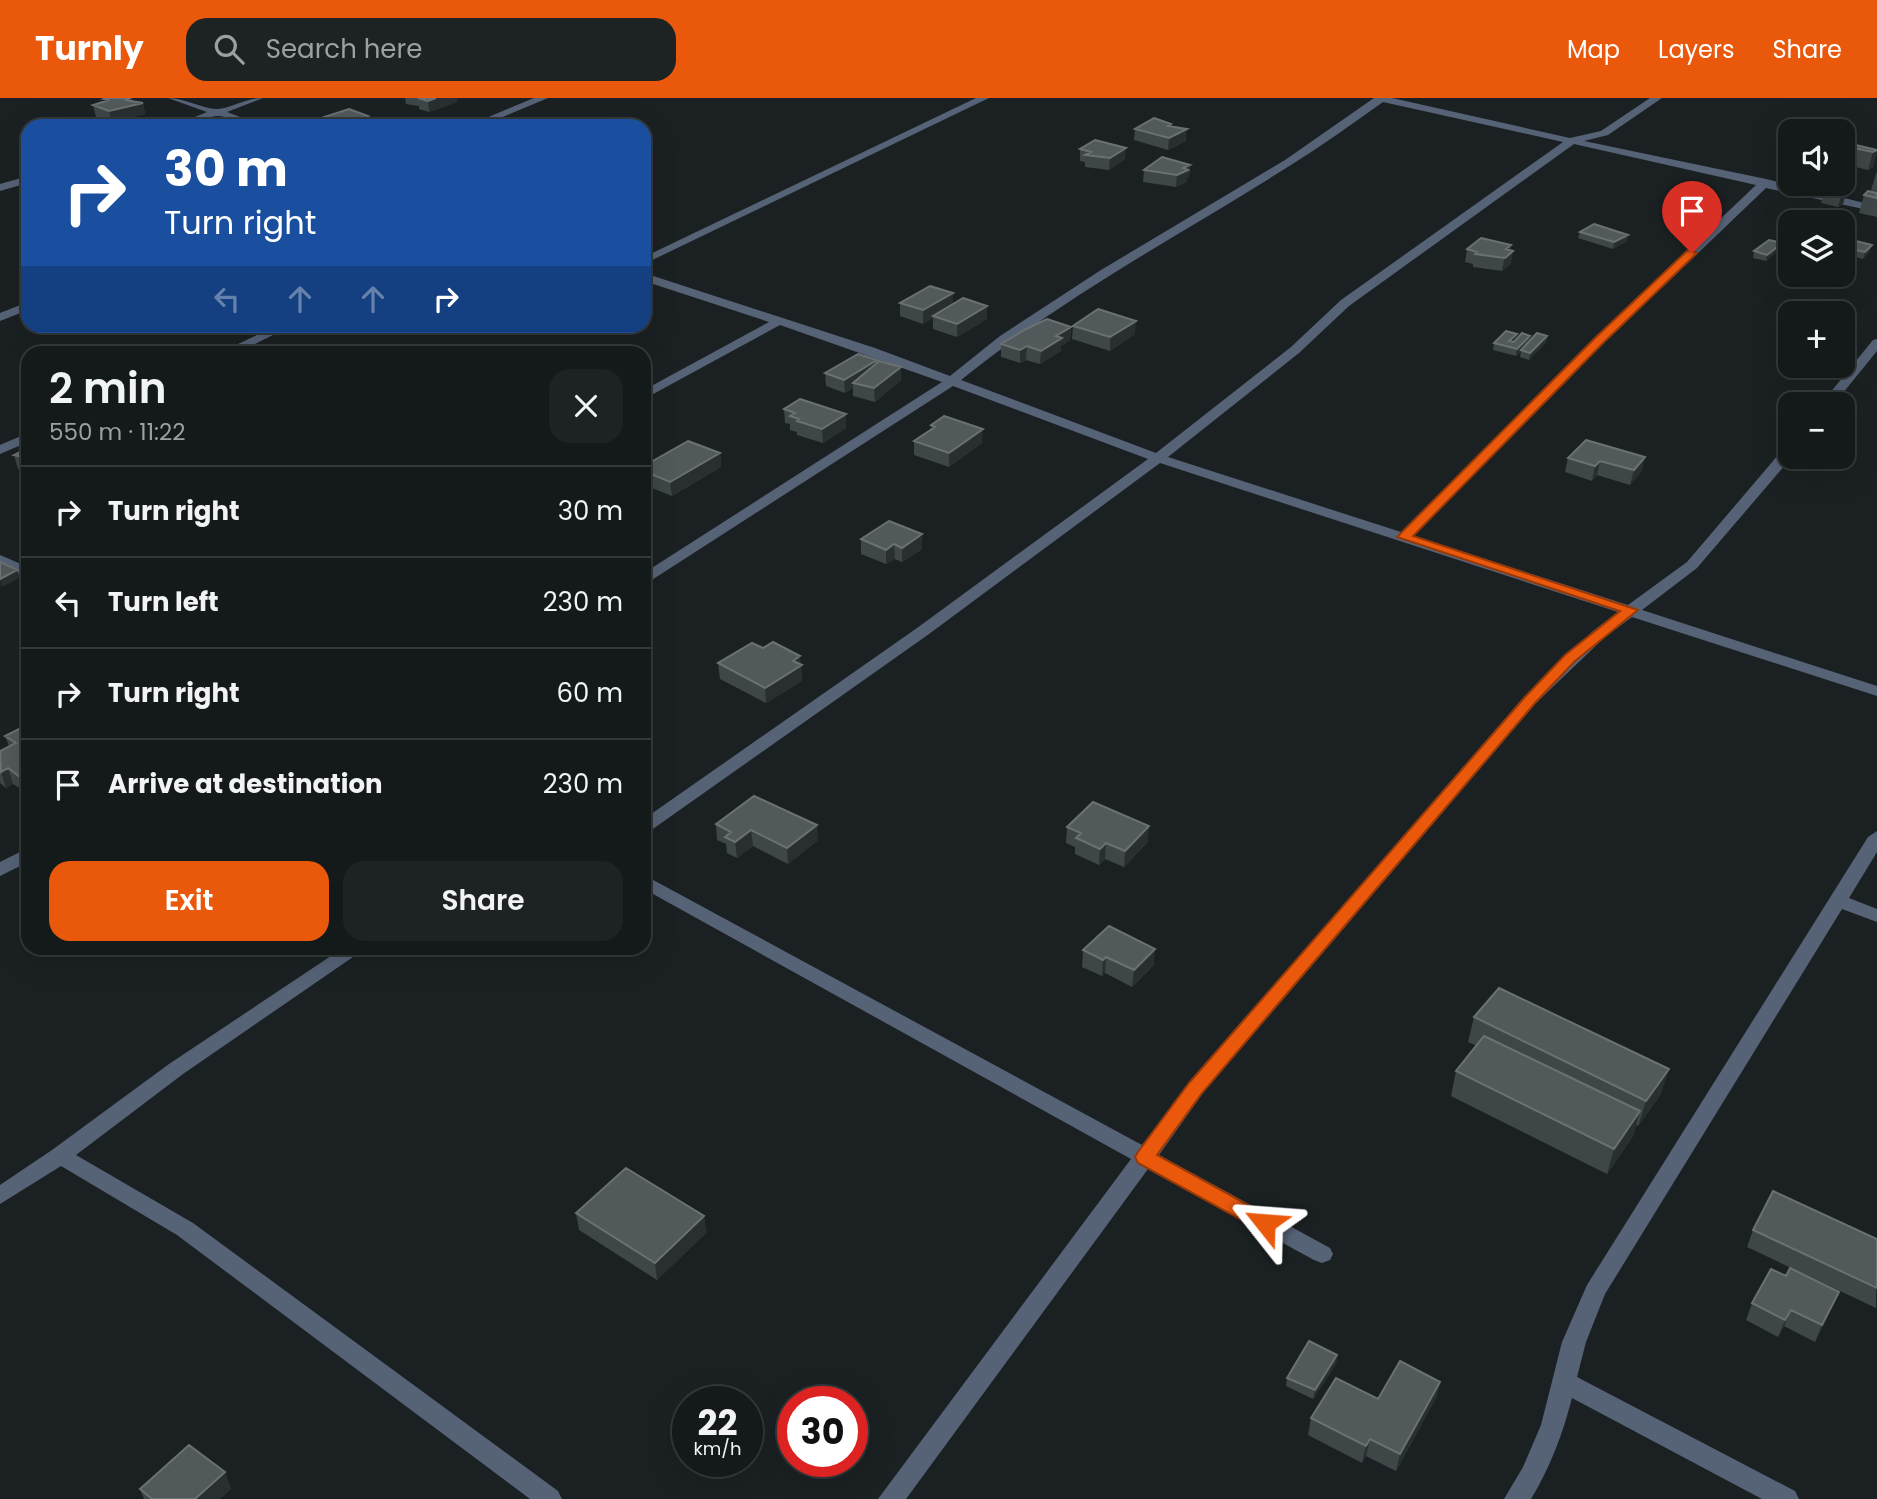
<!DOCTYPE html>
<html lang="en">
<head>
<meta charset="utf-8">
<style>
  body { margin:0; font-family:Poppins,sans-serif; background:#1d2223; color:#f1f3f6; height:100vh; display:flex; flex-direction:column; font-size:26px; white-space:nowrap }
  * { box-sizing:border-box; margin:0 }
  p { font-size:23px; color:#9da0a2 }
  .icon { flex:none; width:38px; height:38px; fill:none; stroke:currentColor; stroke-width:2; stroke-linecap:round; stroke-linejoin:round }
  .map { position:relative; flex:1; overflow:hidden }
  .side { position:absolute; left:21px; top:248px; width:630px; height:609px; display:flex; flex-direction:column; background:#14191a; border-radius:21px; box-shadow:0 7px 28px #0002,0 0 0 2px #333839 }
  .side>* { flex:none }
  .top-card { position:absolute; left:21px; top:21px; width:630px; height:214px; border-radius:21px; box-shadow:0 7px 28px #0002,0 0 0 2px #333839; background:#1a4fa0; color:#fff; overflow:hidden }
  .tools { position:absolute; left:1778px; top:21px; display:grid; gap:14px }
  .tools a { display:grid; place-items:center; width:77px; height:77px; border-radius:14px; background:#14191a; box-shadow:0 7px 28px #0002,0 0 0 2px #333839; font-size:35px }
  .speed { position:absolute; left:672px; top:1288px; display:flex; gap:14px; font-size:35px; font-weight:700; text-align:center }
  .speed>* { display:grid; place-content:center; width:91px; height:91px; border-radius:50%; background:#14191a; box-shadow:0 7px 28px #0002,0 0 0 2px #333839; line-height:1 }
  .speed small { font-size:18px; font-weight:400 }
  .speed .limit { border:10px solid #d22; background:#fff; color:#111 }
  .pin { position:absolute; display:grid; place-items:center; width:60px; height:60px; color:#fff; margin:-72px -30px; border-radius:50% 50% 50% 0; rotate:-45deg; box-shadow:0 0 7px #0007 }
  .pin .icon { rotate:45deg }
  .me { position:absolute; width:77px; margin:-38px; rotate:298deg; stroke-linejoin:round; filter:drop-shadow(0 0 5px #0008) }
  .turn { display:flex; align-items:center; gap:24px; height:147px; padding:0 28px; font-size:32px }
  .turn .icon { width:91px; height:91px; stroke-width:2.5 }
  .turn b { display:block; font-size:49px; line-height:60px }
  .lanes { display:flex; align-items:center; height:66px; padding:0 28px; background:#0003; justify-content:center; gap:35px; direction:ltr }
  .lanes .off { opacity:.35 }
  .round { display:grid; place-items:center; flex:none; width:74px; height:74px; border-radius:21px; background:#1d2223 }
  .overview { display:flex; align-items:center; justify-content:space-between; height:119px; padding:0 28px }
  h1 { font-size:42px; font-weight:600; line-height:52px }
  .action { display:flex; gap:14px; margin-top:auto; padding:14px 28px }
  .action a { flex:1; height:80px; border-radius:21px; background:#ea580c; color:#fff; font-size:28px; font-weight:600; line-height:80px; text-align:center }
  .action a+a { background:#1d2223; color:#f1f3f6 }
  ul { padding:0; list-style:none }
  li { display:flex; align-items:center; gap:21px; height:91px; padding:0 28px; border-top:2px solid #333839 }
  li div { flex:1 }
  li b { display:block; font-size:26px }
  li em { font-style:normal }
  header { display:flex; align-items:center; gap:42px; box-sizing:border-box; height:98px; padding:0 35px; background:#ea580c; color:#fff }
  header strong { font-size:33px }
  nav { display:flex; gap:38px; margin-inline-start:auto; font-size:24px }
  .search { width:490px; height:63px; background:#1d2223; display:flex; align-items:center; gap:18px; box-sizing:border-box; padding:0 24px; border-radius:21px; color:#9da0a2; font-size:26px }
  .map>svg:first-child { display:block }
</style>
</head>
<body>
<header>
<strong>Turnly</strong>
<div class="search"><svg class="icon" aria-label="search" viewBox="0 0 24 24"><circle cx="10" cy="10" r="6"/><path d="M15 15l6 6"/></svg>Search here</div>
<nav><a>Map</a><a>Layers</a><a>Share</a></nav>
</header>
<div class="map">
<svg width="1877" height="1401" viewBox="0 0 1877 1401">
  <rect width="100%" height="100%" fill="#1b2123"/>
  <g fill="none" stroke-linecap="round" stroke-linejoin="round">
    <!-- street -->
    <path fill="#566276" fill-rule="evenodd" d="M168,0C185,0 205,12 218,11C234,9 246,0 263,0L227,14L264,28C248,28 227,17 216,18C201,20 189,28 173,28L207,14Z
      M534,0H548L481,28H467Z
      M976,0H989L644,166V159Z
      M1374,0H1392L1570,40L1601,33L1650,0H1662L1608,37L1584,43L1766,81L1877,108V114L1766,90L1603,246L1413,438L1628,507L1687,464L1785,349L1790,348L1792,359L1697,470L1642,512L1877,588V598L1632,519L1605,539L1536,605L1203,995L1159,1057L1330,1150L1333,1156L1330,1162L1322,1165L1314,1162L1148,1071L906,1401H878L1131,1061L644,791V777L1142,1047L1189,985L1524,599L1593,533L1618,514L1160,365L929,536L650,733L644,735V721L917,530L1148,361L953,288L644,487V475L942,284L780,227L644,301V292L769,224L644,183V175L875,250L950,278L1000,238L1101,172L1285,62ZM1383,4L1563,44L1341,202L1291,249L1156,355L961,282C1063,199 1180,137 1291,67C1323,47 1353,25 1383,4ZM1574,46L1756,87L1595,240L1401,434L1168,359L1299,255L1349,208Z
      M28,78V85L0,93V86Z
      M28,204V212L0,223V215Z
      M276,228H291L235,256H217Z
      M1877,241V253L1834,306H1821L1873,242Z
      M28,335V344L0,356V347Z
      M0,457L28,469V480L0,467Z
      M1877,733V754L1849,800L1877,811V824L1842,811L1605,1196L1586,1244L1577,1279L1795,1393L1799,1401H1762L1572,1300C1563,1335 1550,1370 1531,1401H1504L1523,1369L1541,1327L1562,1244L1587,1187L1868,739Z
      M28,750V764L0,778V764Z
      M343,850H366L183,976L76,1057L193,1125L558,1393L562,1401H530L177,1137L61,1068L0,1106V1087L52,1052L169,966Z"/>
  </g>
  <!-- wall -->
  <path fill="#3f4647" d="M107,0H133V3L143,5L145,16L112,24L96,19L93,7L105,4L104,1Z
    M405,0H457V4L429,14L419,11V8L406,6Z
    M368,18L370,28H316L315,22Z
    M1171,26V28L1186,43L1168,52L1134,42L1135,31Z
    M1843,44L1877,52L1873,69L1868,72L1843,66Z
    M1080,51L1125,61L1109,72L1085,69V64L1080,63Z
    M1190,67L1189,79L1187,80V84L1176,89L1143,84L1144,72Z
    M1877,73V94L1871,92Z
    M1826,87L1848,88L1843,106L1838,109L1821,105Z
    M1877,95V119L1859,115L1864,97Z
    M1580,134L1627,143L1613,151L1578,140Z
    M1843,142L1870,153L1863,161L1848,157L1850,153L1843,151Z
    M1782,145L1780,151L1766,163L1753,160L1754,153Z
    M1511,147L1510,152L1511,166L1502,173L1473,169V166L1465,164L1467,151Z
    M900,205L987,208V221L957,239L933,231V220L923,226L900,218Z
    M1073,228L1135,236L1110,253L1072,241Z
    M1071,229L1070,242L1061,248V253L1040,266L1026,262L1020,265L1001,259V246Z
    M1517,236L1516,242L1530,238L1529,243L1547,238L1546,244L1529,262L1520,259L1521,253L1516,258L1493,252L1494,245Z
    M877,265L901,269V282L875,304L853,298V290L845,295L826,288L825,275Z
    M784,311L846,330L823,345L797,337V334L790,332V326L785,325Z
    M931,327L982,345L949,369L914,357V343L931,331Z
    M1586,342L1642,373L1630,387L1597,377L1592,383L1565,374L1568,360Z
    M28,354V373L18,371L14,357Z
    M720,355L721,369L672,398L644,387V368Z
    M922,436V451L902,464L895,461L886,466L861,456V441Z
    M763,550L801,567L802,583L766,605L720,581L718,565Z
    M25,628L26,694L13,686L6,690L0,685V653L9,648L5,638Z
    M716,726L818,742L788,766L753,748L737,760L727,755L726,746L717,742Z
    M1067,729L1148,744L1124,769L1105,761L1099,767L1075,756V749L1066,745Z
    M556,850H572L565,856Z
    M1083,852L1154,867L1132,889L1105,875L1102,878L1082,869Z
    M1474,919L1661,996L1638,1028L1636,1027L1633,1038L1607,1076L1451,998L1456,973L1477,948L1468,944Z
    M576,1115L704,1118L706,1135L657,1182L579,1132Z
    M1753,1132L1877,1141L1876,1210L1747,1149Z
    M1786,1178L1839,1194L1815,1244L1784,1228L1778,1239L1746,1222L1752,1205Z
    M1337,1257L1336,1266L1313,1301L1286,1288L1287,1280Z
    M1440,1284L1436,1300L1396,1373L1366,1358L1362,1365L1308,1337L1311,1320Z
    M225,1374L231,1391L219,1401H144L140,1391Z"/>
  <!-- shaded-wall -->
  <path fill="#292f31" d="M131,0H133L134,7L143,5L145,16L112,24L109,13L125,2Z
    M436,0H457V4L429,14L428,3Z
    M368,18L370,28H345Z
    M1187,31L1186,43L1168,52L1169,40Z
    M1126,50L1125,61L1109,72L1110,60Z
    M1877,52L1873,69L1868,72L1873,54Z
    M1190,67L1189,79L1187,80V84L1176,89L1177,77L1183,70Z
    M1848,88L1843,106L1838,109L1843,91Z
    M1628,137L1627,143L1613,151L1614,144Z
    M1782,145L1780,151L1766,163L1767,157Z
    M1511,147L1510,156L1513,153L1511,166L1502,173L1506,151Z
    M1872,147L1870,153L1863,161L1865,154Z
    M953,195V208L933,218V220L923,226V212Z
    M987,208V221L957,239V226Z
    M1136,223L1135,236L1110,253V239Z
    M1071,229L1070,242L1061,248V253L1040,266L1041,253L1056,238Z
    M1517,236L1516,242L1508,250L1509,243Z
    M1530,238L1529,244L1516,258L1517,251Z
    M1547,238L1546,244L1529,262L1530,255Z
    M1027,248L1026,262L1020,265V252Z
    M877,262V276L853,285V290L845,295L844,282Z
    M901,269V282L875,304L874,290Z
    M846,316V330L823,345L822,331Z
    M983,331L982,345L949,369V355Z
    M720,355L721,369L672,398L670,384Z
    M1645,359L1642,373L1630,387L1634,372Z
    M1600,363L1597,377L1592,383L1595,368Z
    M922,436V451L902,464V450Z
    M894,446L895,461L886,466V452Z
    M17,472L20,480L1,489L0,481Z
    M800,558L802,583L766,605L765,590L793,563Z
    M8,670L13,686L6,690L1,674Z
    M28,675V693L26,694L20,679Z
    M817,727L818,742L788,766L787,750Z
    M1149,728L1148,744L1124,769L1125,753Z
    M751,732L753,748L737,760L735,744Z
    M1106,745L1105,761L1099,767L1100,751Z
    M565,850H572L565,856Z
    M1155,851L1154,867L1132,889L1134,872Z
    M1106,859L1105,875L1102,878L1103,862Z
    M1669,971L1661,996L1638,1028L1646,1003Z
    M1640,1013L1633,1038L1607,1076L1614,1051Z
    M704,1118L706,1135L657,1182L655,1165Z
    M1839,1194L1832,1210L1815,1244L1822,1227Z
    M1791,1212L1784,1228L1778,1239L1785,1222Z
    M1337,1257L1336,1266L1313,1301L1315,1292Z
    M1440,1284L1436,1300L1396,1373L1400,1356Z
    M1370,1341L1366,1358L1362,1365L1366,1348Z
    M225,1374L231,1391L219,1401H195Z"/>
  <!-- building -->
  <path fill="#52595a" stroke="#6b7172" stroke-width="2" d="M107,0H131L125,2L143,5L109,13L93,7L109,2L104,1Z
    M418,0H436L428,3Z
    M349,11L368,18L345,28L315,22Z
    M1154,20L1171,26L1168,28L1187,31L1169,40L1135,31Z
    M1095,42L1126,50L1110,60L1085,57L1091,54L1080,51Z
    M1843,44L1877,52L1873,54L1843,48Z
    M1162,59L1190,67L1183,70L1188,72L1177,77L1144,72Z
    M1827,86H1839L1848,88L1843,91L1826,87Z
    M1868,93L1877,95V100L1864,97Z
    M1594,126L1628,137L1614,144L1580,134Z
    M1481,140L1511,147L1506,151L1513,153L1505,160L1475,156L1477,154L1467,151Z
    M1844,140L1872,147L1865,154L1850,151L1854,147L1843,145V142Z
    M1769,142L1782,145L1767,157L1754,153Z
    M930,188L953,195L923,212L900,205Z
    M963,200L987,208L957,226L933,218Z
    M1098,211L1136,223L1110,239L1073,228Z
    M1047,221L1071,229L1056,238L1062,240L1041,253L1027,248L1020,252L1001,246L1026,231Z
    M1506,233L1517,236L1509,243L1514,244L1522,235L1530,238L1517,251L1494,245Z
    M1537,235L1547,238L1530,255L1521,252Z
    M858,256L877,262L844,282L825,275Z
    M879,263L901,269L874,290L853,285Z
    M800,301L846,316L822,331L797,323L799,321L790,318L795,315L784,311Z
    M944,318L983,331L949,355L914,343L935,329L931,327Z
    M1586,342L1645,359L1634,372L1600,363L1595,368L1568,360Z
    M688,343L720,355L670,384L644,373V368Z
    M22,353L28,354V360L14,357Z
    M889,423L922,436L902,450L894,446L886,452L861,441Z
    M0,464L17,472L0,481Z
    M773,544L800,558L793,563L802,567L765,590L718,565L752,545L763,550Z
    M25,628L28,630V675L20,679L8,670L1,674L0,653L16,645L5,638Z
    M754,698L817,727L787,750L751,732L735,744L725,739L731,734L716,726Z
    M1093,704L1149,728L1125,753L1106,745L1100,751L1076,740L1081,735L1067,729Z
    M1109,828L1155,851L1134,872L1106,859L1103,862L1083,852Z
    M1499,890L1669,971L1646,1003L1474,919Z
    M1484,938L1640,1013L1614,1051L1456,973Z
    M626,1070L704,1118L655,1165L576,1115Z
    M1773,1093L1877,1141V1190L1753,1132Z
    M1790,1170L1839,1194L1822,1227L1791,1212L1785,1222L1752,1205L1771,1171L1786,1178Z
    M1309,1243L1337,1257L1315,1292L1287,1280Z
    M1400,1263L1440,1284L1400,1356L1370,1341L1366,1348L1311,1320L1336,1280L1378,1301Z
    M189,1347L225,1374L195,1401H152L140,1391Z"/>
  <!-- route -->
  <path fill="#ea580c" stroke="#983908" stroke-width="2" d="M1688,152L1697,155L1603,245L1413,438L1638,512L1575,563L1535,605L1202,995L1157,1057L1272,1120L1275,1125L1272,1131H1258L1138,1065L1135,1059L1138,1054L1189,985L1525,599L1565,557L1620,513L1397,439L1595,240Z"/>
</svg>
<div class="tools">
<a><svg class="icon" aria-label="sound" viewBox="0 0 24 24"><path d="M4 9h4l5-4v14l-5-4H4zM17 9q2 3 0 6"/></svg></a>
<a><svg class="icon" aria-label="layers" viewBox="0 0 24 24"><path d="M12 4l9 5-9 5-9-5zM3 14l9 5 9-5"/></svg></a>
<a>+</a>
<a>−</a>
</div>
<div class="speed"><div>22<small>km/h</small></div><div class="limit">30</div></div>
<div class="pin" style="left:1692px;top:155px;background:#d93025"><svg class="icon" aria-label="arrive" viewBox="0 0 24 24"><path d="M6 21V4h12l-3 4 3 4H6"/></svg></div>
<svg class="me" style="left:1265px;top:1125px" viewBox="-20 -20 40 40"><path d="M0-17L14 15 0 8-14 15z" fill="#ea580c" stroke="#fff" stroke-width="4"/></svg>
<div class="top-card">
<div class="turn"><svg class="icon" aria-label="right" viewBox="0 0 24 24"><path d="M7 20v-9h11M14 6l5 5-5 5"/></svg><div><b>30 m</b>Turn right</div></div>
<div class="lanes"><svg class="icon off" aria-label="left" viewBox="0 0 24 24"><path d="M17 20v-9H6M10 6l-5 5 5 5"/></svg><svg class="icon off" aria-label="ahead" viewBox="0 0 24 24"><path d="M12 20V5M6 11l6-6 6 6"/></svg><svg class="icon off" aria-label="ahead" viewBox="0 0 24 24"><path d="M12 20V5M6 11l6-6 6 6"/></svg><svg class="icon" aria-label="right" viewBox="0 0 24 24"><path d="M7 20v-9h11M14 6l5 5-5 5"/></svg></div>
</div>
<section class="side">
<div class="overview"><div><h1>2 min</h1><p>550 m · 11:22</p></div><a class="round"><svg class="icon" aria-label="close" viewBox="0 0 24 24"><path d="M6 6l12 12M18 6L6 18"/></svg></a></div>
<ul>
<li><svg class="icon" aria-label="right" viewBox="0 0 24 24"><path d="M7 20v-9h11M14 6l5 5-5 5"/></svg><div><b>Turn right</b></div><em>30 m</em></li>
<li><svg class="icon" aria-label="left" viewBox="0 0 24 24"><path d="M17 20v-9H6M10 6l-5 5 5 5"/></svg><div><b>Turn left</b></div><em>230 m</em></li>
<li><svg class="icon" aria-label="right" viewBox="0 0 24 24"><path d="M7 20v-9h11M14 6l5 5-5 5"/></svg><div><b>Turn right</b></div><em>60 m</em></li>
<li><svg class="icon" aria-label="arrive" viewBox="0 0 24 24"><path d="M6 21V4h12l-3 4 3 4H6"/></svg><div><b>Arrive at destination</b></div><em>230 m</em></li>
</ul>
<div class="action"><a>Exit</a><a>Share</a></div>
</section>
</div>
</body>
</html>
